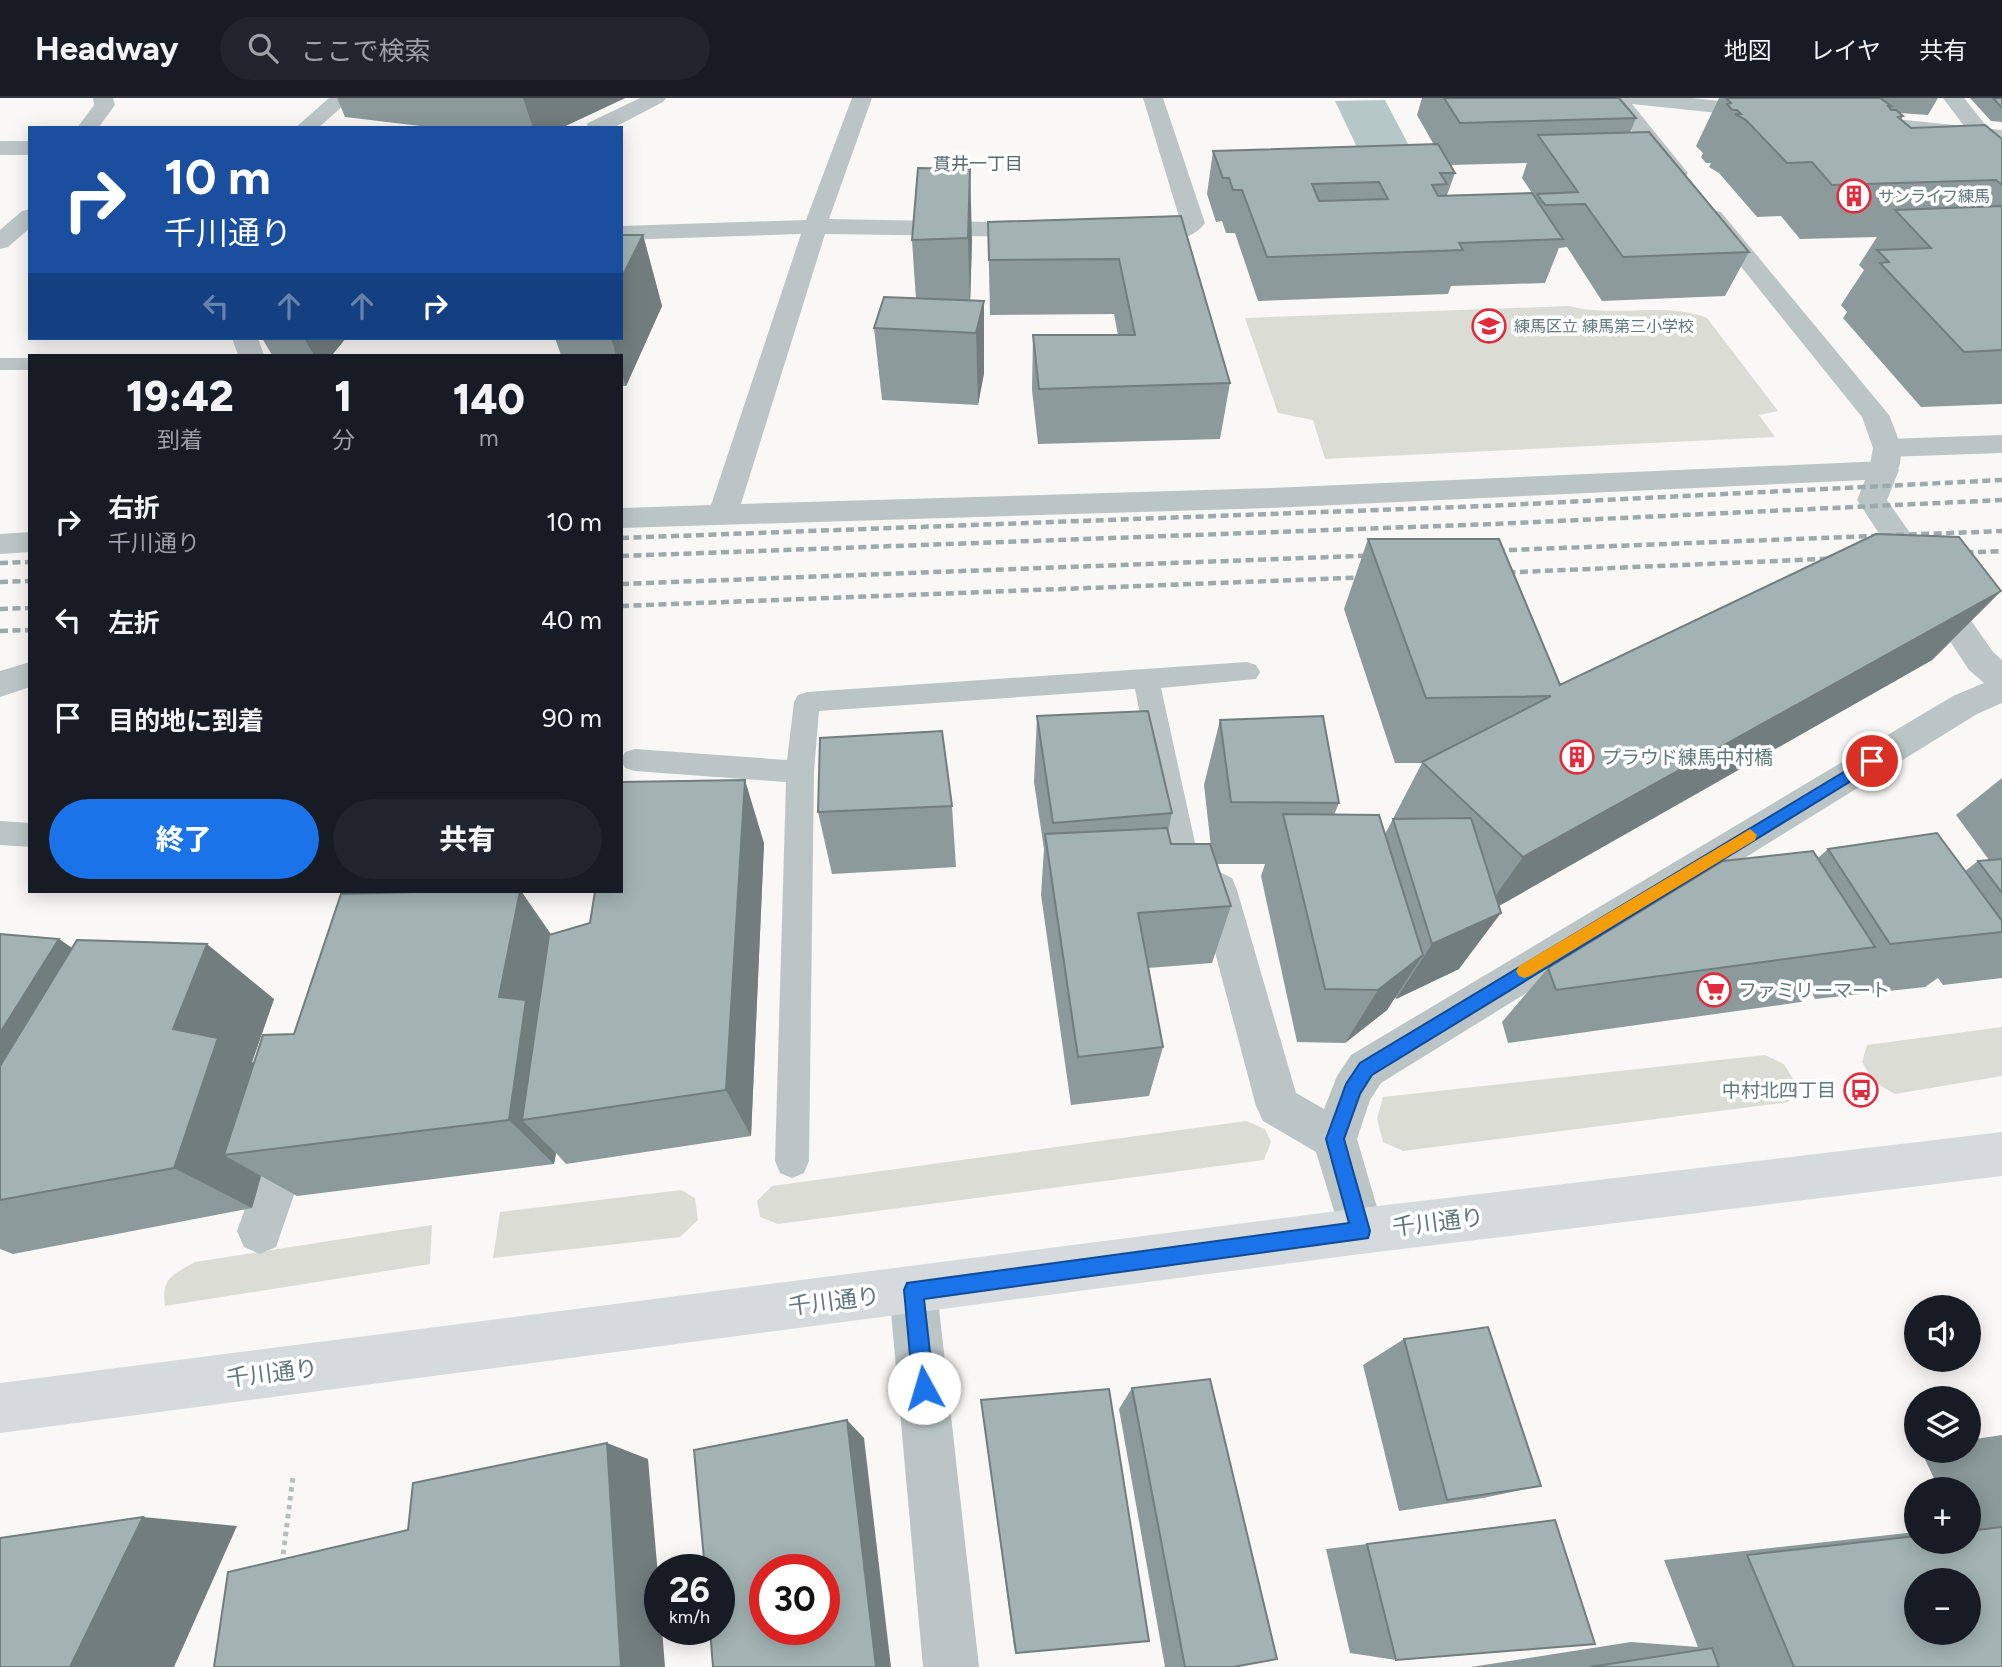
<!DOCTYPE html>
<html lang="ja">
<head>
<meta charset="utf-8">
<style>
  body { margin:0; font-family:Figtree,"Noto Sans JP",sans-serif; background:#20242c; color:#f1f3f6; height:100vh; display:flex; flex-direction:column; font-size:26px; white-space:nowrap }
  * { box-sizing:border-box; margin:0 }
  p { font-size:23px; color:#9ea1a6 }
  .icon { flex:none; width:38px; height:38px; fill:none; stroke:currentColor; stroke-width:2; stroke-linecap:round; stroke-linejoin:round }
  .map { position:relative; flex:1; overflow:hidden }
  .drawer { position:absolute; left:28px; top:256px; width:595px; height:539px; display:flex; flex-direction:column; background:#171b24; border-radius:0px; box-shadow:0 4px 18px #0003 }
  .drawer>* { flex:none }
  .hud { position:absolute; left:28px; top:28px; width:595px; height:214px; border-radius:0px; box-shadow:0 4px 18px #0003; background:#1a4fa0; color:#fff; overflow:hidden }
  .buttons { position:absolute; left:1904px; top:1197px; display:grid; gap:14px }
  .buttons a { display:grid; place-items:center; width:77px; height:77px; border-radius:50%; background:#171b24; box-shadow:0 4px 18px #0003; font-size:35px }
  .speed { position:absolute; left:644px; top:1456px; display:flex; gap:14px; font-size:35px; font-weight:700; text-align:center }
  .speed>* { display:grid; place-content:center; width:91px; height:91px; border-radius:50%; background:#171b24; box-shadow:0 4px 18px #0003; line-height:1 }
  .speed small { font-size:18px; font-weight:400 }
  .speed .limit { border:10px solid #d22; background:#fff; color:#111 }
  .pin { position:absolute; display:grid; place-items:center; width:60px; height:60px; color:#fff; margin:-30px; border:4px solid #fff; border-radius:50%; box-shadow:0 2px 7px #0007 }
  .me { position:absolute; width:77px; margin:-38px; rotate:354deg; stroke-linejoin:round; filter:drop-shadow(0 0 5px #0008) }
  .turn { display:flex; align-items:center; gap:24px; height:147px; padding:0 21px; font-size:32px }
  .turn .icon { width:91px; height:91px; stroke-width:2.5 }
  .turn b { display:block; font-size:49px; line-height:60px }
  .lanes { display:flex; align-items:center; height:66px; padding:0 21px; background:#0003; justify-content:center; gap:35px; direction:ltr }
  .lanes .off { opacity:.35 }
  .eta { display:flex; justify-content:space-evenly; align-items:center; height:119px; text-align:center }
  .eta b { font-size:42px; font-weight:800; line-height:49px }
  .cta { display:flex; gap:14px; margin-top:auto; padding:14px 21px }
  .cta a { flex:1; height:80px; border-radius:42px; background:#1a73e8; color:#fff; font-size:28px; font-weight:800; line-height:80px; text-align:center }
  .cta a+a { background:#20242c; color:#f1f3f6 }
  ul { padding:0; list-style:none }
  li { display:flex; align-items:center; gap:21px; height:98px; padding:0 21px }
  li div { flex:1 }
  li b { display:block; font-size:26px }
  li em { font-style:normal }
  header { display:flex; align-items:center; gap:42px; box-sizing:border-box; height:98px; padding:0 35px; background:#171b24; border-bottom:2px solid #363941 }
  header strong { font-size:33px }
  nav { display:flex; gap:38px; margin-inline-start:auto; font-size:24px }
  .search { width:490px; height:63px; background:#20242c; display:flex; align-items:center; gap:18px; box-sizing:border-box; padding:0 24px; border-radius:38px; color:#9ea1a6; font-size:26px }
  .map>svg:first-child { display:block }
</style>
</head>
<body>
<header>
<strong>Headway</strong>
<div class="search"><svg class="icon" aria-label="search" viewBox="0 0 24 24"><circle cx="10" cy="10" r="6"/><path d="M15 15l6 6"/></svg>ここで検索</div>
<nav><a>地図</a><a>レイヤ</a><a>共有</a></nav>
</header>
<div class="map">
<svg width="2002" height="1569" viewBox="0 0 2002 1569">
  <rect width="100%" height="100%" fill="#f9f8f6"/>
  <!-- green -->
  <path fill="#dbddd5" d="M1569,208C1614,220 1664,203 1707,220L1778,313L1759,317L1775,339L1325,361L1313,322L1278,315L1245,220Z
    M2002,929V978L1895,996L1874,984L1862,964L1867,947Z
    M1765,957L1784,966L1793,981L1789,1004L1403,1053L1383,1044L1377,1021L1383,999Z
    M1246,1023L1265,1031L1271,1044L1264,1062L778,1126L760,1119L757,1103L772,1088Z
    M681,1092L695,1100L698,1122L680,1139L493,1160L500,1114Z
    M432,1127L430,1166L165,1208C161,1179 173,1177 195,1164Z"/>
  <!-- water -->
  <path fill="#b6c7c7" d="M1385,2L1416,61L1363,62L1335,3Z"/>
  <g fill="none" stroke-linecap="round" stroke-linejoin="round">
    <!-- path -->
    <path stroke="#b7bebe" stroke-width="5" stroke-dasharray="4.5 4.5" stroke-linecap="butt" d="M282,1465L293,1379"/>
    <!-- service -->
    <path fill="#bcc5c6" fill-rule="evenodd" d="M0,260H30V272H0Z
      M1247,564L1256,567L1260,574L1256,581L1161,590L1201,772L1196,781L1186,784L1176,781L1171,772L1135,591L819,613L814,674L809,1063L804,1075L792,1080L780,1075L775,1063L786,684L635,673L625,670L621,662L625,654L635,651L787,662L794,604L798,597L807,594Z
      M0,723L30,725V749L0,747Z"/>
    <!-- pedestrian -->
    <path fill="#bcc5c6" fill-rule="evenodd" d="M292,1018L308,1024L314,1039L276,1149L260,1156L244,1149L237,1133L276,1024Z"/>
    <!-- minor -->
    <path fill="#bcc5c6" fill-rule="evenodd" d="M93,0H113L115,7L98,30H77L94,7Z
      M329,0H352L318,30H295Z
      M640,0H666L663,4L613,30H586L588,25Z
      M852,0H872L829,121L1039,125L1047,127L1051,132L1047,137L1039,139L825,136L741,406L1271,390L1884,363L1894,365L1899,372L1887,402L1993,554L2002,562V605L1977,616L1381,985L1370,1002L1357,1041L1384,1133L1377,1149L1361,1156L1345,1149L1316,1054L1263,1023L1256,1008L1201,802L1185,791L1180,780L1185,769L1199,764L1232,780L1237,792L1296,995L1324,1011L1337,978L1351,957L1953,598L1984,585L1969,572L1857,402L1865,382L1271,410L621,430V410L711,407L801,136L621,142V128L806,122Z
      M1143,0H1163L1205,125C1189,148 1149,145 1126,139L1122,134L1126,129C1144,124 1164,132 1180,122Z
      M1943,0H1964L1992,35L1989,40H1973Z
      M0,43H30V57H0Z
      M30,111V130L8,149L0,151V132L22,113Z
      M232,240H258L264,257H238Z
      M2002,337V355L1887,359L1877,356L1873,350L1877,344L1887,341Z
      M30,434V454L0,456V436Z
      M30,564V589L0,599V573Z
      M913,1168L930,1175L937,1192L979,1569H923L889,1192L896,1175Z"/>
    <!-- tertiary -->
    <path fill="#bcc5c6" fill-rule="evenodd" d="M1606,0H1692L1766,8L1773,10L1776,14L1773,18L1766,20L1632,6L1688,75L1685,80H1669Z
      M1857,17L2002,32V44L1850,27L1846,23L1850,19Z
      M1713,112L1721,114L1889,317C1897,337 1908,358 1894,379L1884,381L1874,379L1869,372L1873,350L1862,319L1705,124L1701,119L1705,114Z"/>
    <!-- secondary -->
    <path fill="#d5dbdd" fill-rule="evenodd" d="M2002,1034V1078L1361,1156L0,1335V1285L1361,1110Z"/>
    <!-- rail -->
    <path stroke="#9caaab" stroke-width="4.5" stroke-dasharray="8 4.5" stroke-linecap="butt" d="M621,440L1486,408L2002,382
      M1484,453L2002,433
      M1953,455L2002,453
      M621,458L1494,426L2002,402
      M0,465L30,464
      M1495,475L1845,460
      M0,484L30,483
      M621,486L1383,457
      M621,508L1373,479
      M0,511L30,510
      M0,533L30,532"/>
  </g>
  <!-- wall -->
  <path fill="#8c9a9b" fill-rule="evenodd" d="M337,0H625L561,30H437L345,19Z
    M1422,0H1619L1636,20L1630,35L1749,154L1725,198L1602,203L1567,149L1559,150L1545,185L1451,188L1448,196L1258,203L1235,135H1226L1222,123L1216,124L1207,96L1213,53L1434,47L1417,17ZM1527,65L1522,80L1532,95L1447,97L1455,75L1450,67Z
    M1719,0H1938L1928,17L1899,15L1903,18L1901,22L1911,30L2002,41V306L1921,309L1843,220L1847,214L1841,207L1864,172L1859,167L1877,139L1800,141L1781,118L1757,119L1719,75L1709,69L1711,65H1706L1701,59L1703,55L1696,48Z
    M1970,0H2002V24L1991,23Z
    M918,70L972,141L970,203L984,275L978,307L882,302L874,230L916,201L912,142Z
    M1181,118L1230,285L1220,341L1038,346L1032,292L1033,237H1118L1114,216L990,217L988,124Z
    M643,137L662,208L626,288H621V257H561L555,240H621Z
    M262,240H346L332,257H272Z
    M1368,441L1560,587L2001,493L1932,562L1499,808L1459,871L1396,901L1395,899L1387,912L1345,945L1297,944L1261,778L1265,766H1217L1231,808L1212,865L1148,870L1163,949L1149,998L1071,1007L1041,797L1044,751L1034,684L1037,618L1172,715L1168,734L1171,746L1211,749L1204,687L1220,622L1339,705L1334,717L1385,736L1422,665H1395L1344,511Z
    M2002,680V880L1943,887L1938,880L1925,889L1815,901L1812,895L1801,904L1508,945L1502,924L1548,870L1818,760L1828,751L1965,773L1978,763L1989,762L1956,717Z
    M952,708L956,769L832,776L818,714Z
    M764,745L751,1038L566,1066L556,1055L554,1066L297,1098L261,1078L252,1110L13,1156L0,1151V836L59,841L72,850L274,901L252,964L254,966L294,936L521,793L551,836L590,825Z
    M1404,1241L1541,1388L1483,1400L1399,1413L1363,1267Z
    M1132,1290L1233,1569H1165L1119,1311Z
    M981,1302L1016,1555L1014,1548Z
    M2002,1337V1569H1471L1631,1544L1698,1549L1664,1462L1916,1434V1444H1969V1391H1939L1921,1353H1969V1342Z
    M1367,1446L1396,1562L1350,1555L1326,1451Z"/>
  <!-- shaded-wall -->
  <path fill="#727d7e" d="M523,0H625L561,30H533Z
    M970,71L972,141L970,210L968,140Z
    M643,137L662,208L626,288L621,274V257H616L611,240H621V181Z
    M984,203V275L978,307L976,235Z
    M304,240H346L332,257H314Z
    M2001,493L1932,562L1481,818L1523,759Z
    M745,682L764,745L751,1038L726,992Z
    M520,793H521L559,849L522,1022L556,1055L554,1066L509,1022L499,899Z
    M1501,815L1459,871L1396,901L1432,846Z
    M59,841L138,896L0,1102V935Z
    M207,846L274,901L252,964L287,990L224,1057L261,1078L252,1110L174,1070L173,931Z
    M1423,857L1387,912L1345,945L1378,892Z
    M847,1322L864,1340L891,1569H876Z
    M607,1345L648,1361L660,1501V1531H662L665,1569H621Z
    M143,1419L237,1428L174,1569H70Z"/>
  <!-- building -->
  <path fill="#a3b3b4" stroke="#727d7e" stroke-width="2" fill-rule="evenodd" d="M1444,0H1619L1636,20L1460,25Z
    M1726,0H1880L1891,8H1888L1891,12H1896L1903,18L1898,19L1911,30L1985,27L2002,41V87L1996,82L1832,87L1812,64L1787,65L1746,22L1735,16H1741L1737,12H1732L1727,6L1731,5Z
    M1993,0H2002V9H2001Z
    M1649,34L1749,154L1623,159L1585,106L1545,107L1537,96L1578,94L1538,37Z
    M1438,46L1455,75H1440L1447,86L1432,87L1438,98L1532,95L1563,141L1459,145L1463,152L1267,159L1242,92H1233L1229,80H1223L1213,53ZM1379,84L1388,101L1319,103L1312,86Z
    M918,70L970,71L968,140L912,142Z
    M2002,108V252L1964,254L1880,165L1889,164L1877,152L1931,150L1895,112Z
    M1181,118L1230,285L1039,291L1033,237H1135L1119,161L989,162L988,124Z
    M621,137H643L621,181Z
    M884,199L984,203L976,235L874,230Z
    M1876,436L1959,439L2001,493L1523,759L1422,664L1551,598L1426,600L1368,441H1499L1560,587Z
    M1148,613L1172,715L1053,725L1037,618Z
    M1323,618L1339,705L1231,704L1220,622Z
    M942,633L952,708L818,714L820,640Z
    M745,682L726,992L522,1022L549,837L590,825L595,793H621V684Z
    M1283,716L1379,717L1423,857L1378,892L1325,891Z
    M1471,720L1501,815L1432,846L1393,721Z
    M1167,730L1171,746H1210L1231,808L1138,815L1163,949L1078,959L1045,736Z
    M1937,735L2002,823V834L1890,846L1828,751Z
    M1813,753L1875,849L1556,892L1548,870L1723,763Z
    M2002,761V795L1978,763Z
    M455,793H520L499,899L526,902L509,1022L224,1057L263,937L294,936L341,796Z
    M0,836L59,841L0,935Z
    M77,842L207,846L173,931L218,940L174,1070L0,1102V968Z
    M1488,1229L1541,1388L1447,1402L1404,1241Z
    M1210,1281L1277,1561L1233,1569H1185L1132,1290Z
    M1109,1291L1149,1543L1016,1555L981,1302Z
    M847,1322L876,1569H713L710,1531H719V1472H705L694,1352ZM765,1472H824V1531H765Z
    M607,1345L621,1569H214L228,1474L408,1432L413,1385Z
    M143,1419L70,1569H0V1440Z
    M1555,1422L1595,1546L1396,1562L1367,1446Z
    M2002,1429V1569H1794L1747,1457L1916,1438V1444H1969V1433ZM1916,1482H1969V1535H1916Z
    M1712,1550L1719,1569H1590Z"/>
  <!-- route -->
  <path fill="#1a73e8" stroke="#114b97" stroke-width="2" d="M1872,657L1877,659L1879,663L1877,667L1372,977L1360,996L1344,1041L1370,1133L1368,1140L924,1201L934,1290L931,1298L924,1301L917,1298L913,1290L904,1192L907,1185L1349,1125L1326,1041L1346,986L1360,965Z"/>
  <!-- slow -->
  <path fill="#f59e0b" d="M1750,731L1757,737L1755,742L1530,878L1524,880L1519,878L1516,873L1519,868Z"/>
  <!-- icons -->
  <defs>
    <symbol id="building-ring" viewBox="-11 -11 22 22"><circle r="9.5" fill="#fff" stroke="#e42a3d" stroke-width="1.5"/><path d="M-4-6H4V6H1V3H-1V6H-4ZM-2.5-4.3h1.7v1.8h-1.7ZM.8-4.3h1.7v1.8H.8ZM-2.5-1h1.7V.8h-1.7ZM.8-1h1.7V.8H.8Z" fill="#e42a3d"/></symbol>
    <symbol id="school-ring" viewBox="-11 -11 22 22"><circle r="9.5" fill="#fff" stroke="#e42a3d" stroke-width="1.5"/><path d="M0-5L7-2L0 1L-7-2ZM-4 1L0 2.5L4 1V4Q0 6-4 4Z" fill="#e42a3d"/></symbol>
    <symbol id="supermarket-ring" viewBox="-11 -11 22 22"><circle r="9.5" fill="#fff" stroke="#e42a3d" stroke-width="1.5"/><path d="M-6-5.5h2.5l.6 2H6L4.5 2H-2.5L-4.4-4H-6ZM-1.5 3.2a1.3 1.3 0 1 0 .1 0ZM3 3.2a1.3 1.3 0 1 0 .1 0Z" fill="#e42a3d"/></symbol>
    <symbol id="bus-ring" viewBox="-11 -11 22 22"><circle r="9.5" fill="#fff" stroke="#e42a3d" stroke-width="1.5"/><path d="M-5-6H5V4H4V6H2V4H-2V6H-4V4H-5ZM-3.5-4V0h7V-4ZM-3.5 1.2v1.5H-2V1.2ZM2 1.2v1.5H3.5V1.2Z" fill="#e42a3d"/></symbol>
  </defs>
  <g fill-rule="evenodd">
    <use href="#building-ring" x="1835" y="79" width="38" height="38"/>
    <use href="#school-ring" x="1470" y="209" width="38" height="38"/>
    <use href="#building-ring" x="1558" y="640" width="38" height="38"/>
    <use href="#supermarket-ring" x="1695" y="873" width="38" height="38"/>
    <use href="#bus-ring" x="1842" y="973" width="38" height="38"/>
  </g>
  <g text-anchor="middle" dominant-baseline="central" stroke-width="7" stroke-linejoin="round" paint-order="stroke">
    <!-- far-poi labels -->
    <g font-size="16" fill="#5e787b" stroke="#fff" text-anchor="start">
      <text x="1878" y="98">サンライフ練馬</text>
      <text x="1514" y="228">練馬区立 練馬第三小学校</text>
    </g>
    <!-- far-neighbourhood labels -->
    <g font-size="18" fill="#556a6c" stroke="#fff">
      <text x="978" y="66">貫井一丁目</text>
    </g>
    <!-- poi labels -->
    <g font-size="19" fill="#5e787b" stroke="#fff" text-anchor="start">
      <text x="1602" y="659">プラウド練馬中村橋</text>
      <text x="1738" y="892">ファミリーマート</text>
      <text x="1836" y="992" text-anchor="end">中村北四丁目</text>
    </g>
    <!-- near-street labels -->
    <g font-size="23" fill="#5e787b" stroke="#fff">
      <text transform="translate(1438 1124) rotate(-7)">千川通り</text>
      <text transform="translate(834 1203) rotate(-7)">千川通り</text>
      <text transform="translate(272 1275) rotate(-7)">千川通り</text>
    </g>
  </g>
</svg>
<div class="buttons">
<a><svg class="icon" aria-label="sound" viewBox="0 0 24 24"><path d="M4 9h4l5-4v14l-5-4H4zM17 9q2 3 0 6"/></svg></a>
<a><svg class="icon" aria-label="layers" viewBox="0 0 24 24"><path d="M12 4l9 5-9 5-9-5zM3 14l9 5 9-5"/></svg></a>
<a>+</a>
<a>−</a>
</div>
<div class="speed"><div>26<small>km/h</small></div><div class="limit">30</div></div>
<div class="pin" style="left:1872px;top:663px;background:#d93025"><svg class="icon" aria-label="arrive" viewBox="0 0 24 24"><path d="M6 21V4h12l-3 4 3 4H6"/></svg></div>
<svg class="me" style="left:924px;top:1290px" viewBox="-20 -20 40 40"><circle r="19" fill="#fff"/><path d="M0-13L10 11 0 6-10 11z" fill="#1a73e8"/></svg>
<div class="hud">
<div class="turn"><svg class="icon" aria-label="right" viewBox="0 0 24 24"><path d="M7 20v-9h11M14 6l5 5-5 5"/></svg><div><b>10 m</b>千川通り</div></div>
<div class="lanes"><svg class="icon off" aria-label="left" viewBox="0 0 24 24"><path d="M17 20v-9H6M10 6l-5 5 5 5"/></svg><svg class="icon off" aria-label="ahead" viewBox="0 0 24 24"><path d="M12 20V5M6 11l6-6 6 6"/></svg><svg class="icon off" aria-label="ahead" viewBox="0 0 24 24"><path d="M12 20V5M6 11l6-6 6 6"/></svg><svg class="icon" aria-label="right" viewBox="0 0 24 24"><path d="M7 20v-9h11M14 6l5 5-5 5"/></svg></div>
</div>
<section class="drawer">
<div class="eta">
<div><b>19:42</b><p>到着</p></div>
<div><b>1</b><p>分</p></div>
<div><b>140</b><p>m</p></div>
</div>
<ul>
<li><svg class="icon" aria-label="right" viewBox="0 0 24 24"><path d="M7 20v-9h11M14 6l5 5-5 5"/></svg><div><b>右折</b><p>千川通り</p></div><em>10 m</em></li>
<li><svg class="icon" aria-label="left" viewBox="0 0 24 24"><path d="M17 20v-9H6M10 6l-5 5 5 5"/></svg><div><b>左折</b></div><em>40 m</em></li>
<li><svg class="icon" aria-label="arrive" viewBox="0 0 24 24"><path d="M6 21V4h12l-3 4 3 4H6"/></svg><div><b>目的地に到着</b></div><em>90 m</em></li>
</ul>
<div class="cta"><a>終了</a><a>共有</a></div>
</section>
</div>
</body>
</html>
